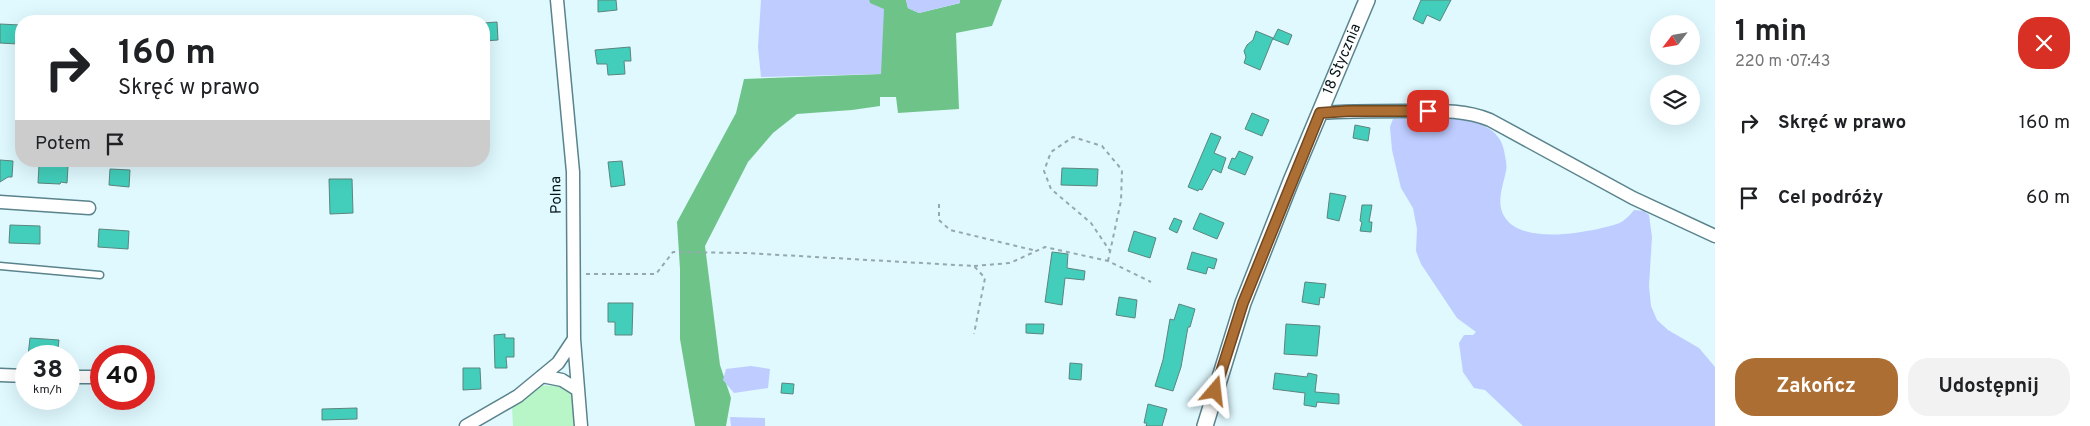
<!DOCTYPE html>
<html lang="pl">
<head>
<meta charset="utf-8">
<style>
  body { margin:0; font-family:Overpass,sans-serif; background:#f2f2f2; color:#202124; height:100vh; display:flex; flex-direction:column; font-size:19px; white-space:nowrap }
  * { box-sizing:border-box; margin:0 }
  p { font-size:16px; color:#757577 }
  .icon { flex:none; width:28px; height:28px; fill:none; stroke:currentColor; stroke-width:2; stroke-linecap:round; stroke-linejoin:round }
  .map { position:relative; flex:1; overflow:hidden }
  .side { display:flex; flex-direction:column; background:#fff; width:375px }
  .side>* { flex:none }
  .guide { position:absolute; left:15px; top:15px; width:475px; height:152px; border-radius:20px; box-shadow:0 5px 20px #0002; background:#fff; color:#202124; overflow:hidden }
  .needle { width:32px; rotate:239deg }
  .controls { position:absolute; left:1650px; top:15px; display:grid; gap:10px }
  .controls a { display:grid; place-items:center; width:50px; height:50px; border-radius:50%; background:#fff; box-shadow:0 5px 20px #0002; font-size:25px }
  .speed { position:absolute; left:15px; top:345px; display:flex; gap:10px; font-size:25px; font-weight:700; text-align:center }
  .speed>* { display:grid; place-content:center; width:65px; height:65px; border-radius:50%; background:#fff; box-shadow:0 5px 20px #0002; line-height:1 }
  .speed small { font-size:12px; font-weight:400 }
  .speed .limit { border:8px solid #d22; background:#fff; color:#111 }
  .pin { position:absolute; display:grid; place-items:center; width:42px; height:42px; color:#fff; margin:-21px; border-radius:10px; box-shadow:0 2px 8px #0006 }
  .me { position:absolute; width:55px; margin:-28px; rotate:17deg; stroke-linejoin:round; filter:drop-shadow(0 0 4px #0008) }
  .turn { display:flex; align-items:center; gap:18px; height:105px; padding:0 20px; font-size:22px }
  .turn .icon { width:65px; height:65px; stroke-width:2.5 }
  .turn b { display:block; font-size:35px; line-height:42px }
  .then { display:flex; align-items:center; height:48px; padding:0 20px; background:#0003; gap:10px; font-size:19px }
  .round { display:grid; place-items:center; flex:none; width:52px; height:52px; border-radius:20px; background:#f2f2f2 }
  .head { display:flex; align-items:center; justify-content:space-between; height:85px; padding:0 20px }
  h1 { font-size:30px; font-weight:700; line-height:38px }
  .primary-button { display:flex; gap:10px; margin-top:auto; padding:10px 20px }
  .primary-button a { flex:1; height:58px; border-radius:20px; background:#ac6e33; color:#fff; font-size:20px; font-weight:700; line-height:58px; text-align:center }
  .primary-button a+a { background:#f2f2f2; color:#202124 }
  ul { padding:0; list-style:none }
  li { display:flex; align-items:center; gap:15px; height:75px; padding:0 20px }
  li div { flex:1 }
  li b { display:block; font-size:19px }
  li em { font-style:normal }
  main { display:flex; flex:1; min-height:0 }
  .map>svg:first-child { display:block }
</style>
</head>
<body>
<main>
<div class="map">
<svg width="1715" height="426" viewBox="0 0 1715 426">
  <rect width="100%" height="100%" fill="#dff9ff"/>
  <!-- green -->
  <path fill="#b8f5c7" d="M539,385L563,387L574,395L575,426H513L512,406Z"/>
  <!-- forest -->
  <path fill="#6ec488" d="M869,0H906L908,8L919,13L960,3V0H1002L992,26L956,33L959,109L898,113L896,97H880V106L852,110L797,114L773,133L748,162L705,246L720,365L731,398L726,426H695L680,339V269L677,222L736,113L744,79L881,74Z"/>
  <!-- water -->
  <path fill="#beccff" d="M761,0H869L870,3L884,9L881,74L761,77L758,47Z
    M906,0H960V3L919,13L908,8Z
    M1448,117C1474,121 1502,125 1505,156C1506,161 1507,166 1506,171C1503,186 1496,202 1504,216C1520,243 1573,234 1598,229C1605,227 1617,225 1623,221C1627,218 1631,214 1634,210L1644,211L1649,215L1652,237L1649,286L1651,306L1657,320L1668,330L1699,348L1715,367V426H1523L1485,390L1474,388L1463,372L1459,343L1464,335H1473L1476,332L1457,318L1421,264L1416,251L1417,229L1413,208L1401,188L1392,150L1390,127L1393,119Z
    M751,366L770,369L768,388L734,393L723,380L726,369Z
    M730,417L765,418V426H731Z"/>
  <!-- building -->
  <path fill="#42cebb" stroke="#5c857e" d="M598,0H616L617,10L598,12Z
    M1421,0H1451L1440,21L1427,15L1423,24L1413,19Z
    M497,22L498,40L484,41V23Z
    M0,24L20,25L18,44L0,43Z
    M1278,29L1292,35L1288,45L1273,39Z
    M1256,31L1273,38L1260,70L1244,63L1246,57L1244,51L1247,45L1253,40Z
    M630,47L631,61H624L625,74L608,75L607,64H597L595,50Z
    M1252,113L1269,120L1262,136L1245,129Z
    M1355,125L1370,128L1368,141L1353,138Z
    M1211,133L1221,137L1214,153L1226,158L1221,173L1213,169L1202,190L1199,189L1198,191L1188,187Z
    M1239,151L1253,157L1245,175L1228,168L1232,158L1235,159Z
    M0,160L13,161L12,177H8L0,182Z
    M622,161L625,185L611,187L608,162Z
    M47,163L68,166L67,183L61,182L60,184L38,183L39,165H47Z
    M1062,168L1098,169L1097,186L1061,185Z
    M110,169L130,170L129,187L109,185Z
    M329,179H352L353,213L330,214Z
    M1330,193L1346,196L1339,221L1327,218Z
    M1362,205H1372L1369,222H1372L1371,232L1360,231L1362,222L1360,221Z
    M1200,213L1224,223L1217,239L1193,229Z
    M1174,218L1182,221L1177,233L1169,229Z
    M10,225L40,226V244L9,243Z
    M99,229L129,231L128,249L98,247Z
    M1134,231L1156,238L1150,258L1128,251Z
    M1052,252L1068,254L1067,268L1085,271L1084,280L1065,278L1062,305L1045,302Z
    M1192,252L1217,259L1214,269L1208,267L1206,274L1187,269Z
    M1305,282L1326,284L1324,298L1320,297L1319,305L1302,302Z
    M1119,297L1137,300L1135,318L1116,315Z
    M608,303H633L632,335H615V322H608Z
    M1179,304L1195,309L1190,327H1188L1181,367L1173,391L1155,386L1163,360L1170,319L1174,320Z
    M1026,324H1044L1043,334L1026,333Z
    M1286,324L1320,326L1317,356L1284,354Z
    M505,334V338H514V357H506L507,368H495L494,335Z
    M30,338L59,340L57,356H28Z
    M1070,363L1082,364L1081,380L1069,379Z
    M463,368H480L481,389L463,390Z
    M1275,373L1307,377L1308,373L1317,375L1315,392L1339,394V404L1317,402L1316,407L1304,405L1305,393L1273,389Z
    M782,383L794,384L793,394L781,393Z
    M1148,404L1167,409L1162,426H1146L1147,423H1144Z
    M357,408V419L322,420V409Z"/>
  <g fill="none" stroke-linecap="round" stroke-linejoin="round">
    <defs>
      <path id="service" d="M0,266L100,275"/>
      <path id="minor" d="M557,0L573,172L574,339L581,426
        M1320,113C1348,111 1377,111 1405,111C1435,111 1463,109 1490,120L1633,198L1715,236
        M0,202L89,208
        M0,375L26,376
        M542,376L562,380L578,390
        M69,377H90
        M466,426L518,396L558,363L574,339"/>
      <g id="tertiary">
        <path id="s1" d="M1205,426L1243,303L1291,181L1367,0"/>
      </g>
    </defs>
    <!-- service casing -->
    <use href="#service" stroke="#5a838c" stroke-width="9"/>
    <!-- minor casing -->
    <use href="#minor" stroke="#5a838c" stroke-width="15"/>
    <!-- tertiary casing -->
    <use href="#tertiary" stroke="#5a838c" stroke-width="18"/>
    <!-- path -->
    <path stroke="#93a9ae" stroke-width="2" stroke-dasharray="4 4" stroke-linecap="butt" d="M939,204V220L950,230L1037,251
      M1108,261L1121,201L1122,170L1102,146L1073,137L1051,152L1044,171L1051,189L1091,223L1110,251
      M974,266L1010,263L1045,247L1108,261L1151,282
      M586,274H656L673,252L745,253L974,266L985,278L974,334"/>
    <!-- service -->
    <use href="#service" stroke="#fff" stroke-width="6"/>
    <!-- minor -->
    <use href="#minor" stroke="#fff" stroke-width="12"/>
    <!-- tertiary -->
    <use href="#tertiary" stroke="#fff" stroke-width="15"/>
  </g>
  <g fill="none" stroke-linecap="round" stroke-linejoin="round">
    <defs>
      <path id="route" d="M1215,391L1243,303L1320,113L1348,111H1428"/>
    </defs>
    <!-- route casing -->
    <use href="#route" stroke="#704821" stroke-width="12"/>
    <!-- route -->
    <use href="#route" stroke="#ac6e33" stroke-width="9"/>
  </g>
  <g text-anchor="middle" dominant-baseline="central" stroke-width="4.5" stroke-linejoin="round" paint-order="stroke">
    <!-- street labels -->
    <g font-size="15" fill="#041417" stroke="#dff9ff">
      <text stroke="none"><textPath href="#s1" startOffset="392">18 Stycznia</textPath></text>
      <text transform="translate(557 195) rotate(-91)">Polna</text>
    </g>
  </g>
</svg>
<div class="controls">
<a><svg class="needle" viewBox="-14 -14 28 28"><path d="M0-13l5 13h-10z" fill="#e53935"/><path d="M0 13l5-13h-10z" fill="#757577"/></svg></a>
<a><svg class="icon" aria-label="layers" viewBox="0 0 24 24"><path d="M12 4l9 5-9 5-9-5zM3 14l9 5 9-5"/></svg></a>
</div>
<div class="speed"><div>38<small>km/h</small></div><div class="limit">40</div></div>
<div class="pin" style="left:1428px;top:111px;background:#d93025"><svg class="icon" aria-label="arrive" viewBox="0 0 24 24"><path d="M6 21V4h12l-3 4 3 4H6"/></svg></div>
<svg class="me" style="left:1215px;top:391px" viewBox="-20 -20 40 40"><path d="M0-17L14 15 0 8-14 15z" fill="#ac6e33" stroke="#fff" stroke-width="4"/></svg>
<div class="guide">
<div class="turn"><svg class="icon" aria-label="right" viewBox="0 0 24 24"><path d="M7 20v-9h11M14 6l5 5-5 5"/></svg><div><b>160 m</b>Skręć w prawo</div></div>
<div class="then">Potem<svg class="icon" aria-label="arrive" viewBox="0 0 24 24"><path d="M6 21V4h12l-3 4 3 4H6"/></svg></div>
</div>
</div>
<section class="side">
<div class="head"><div><h1>1 min</h1><p>220 m · 07:43</p></div><a class="round" style="background:#d93025;color:#fff"><svg class="icon" aria-label="close" viewBox="0 0 24 24"><path d="M6 6l12 12M18 6L6 18"/></svg></a></div>
<ul>
<li><svg class="icon" aria-label="right" viewBox="0 0 24 24"><path d="M7 20v-9h11M14 6l5 5-5 5"/></svg><div><b>Skręć w prawo</b></div><em>160 m</em></li>
<li><svg class="icon" aria-label="arrive" viewBox="0 0 24 24"><path d="M6 21V4h12l-3 4 3 4H6"/></svg><div><b>Cel podróży</b></div><em>60 m</em></li>
</ul>
<div class="primary-button"><a>Zakończ</a><a>Udostępnij</a></div>
</section>
</main>
</body>
</html>
